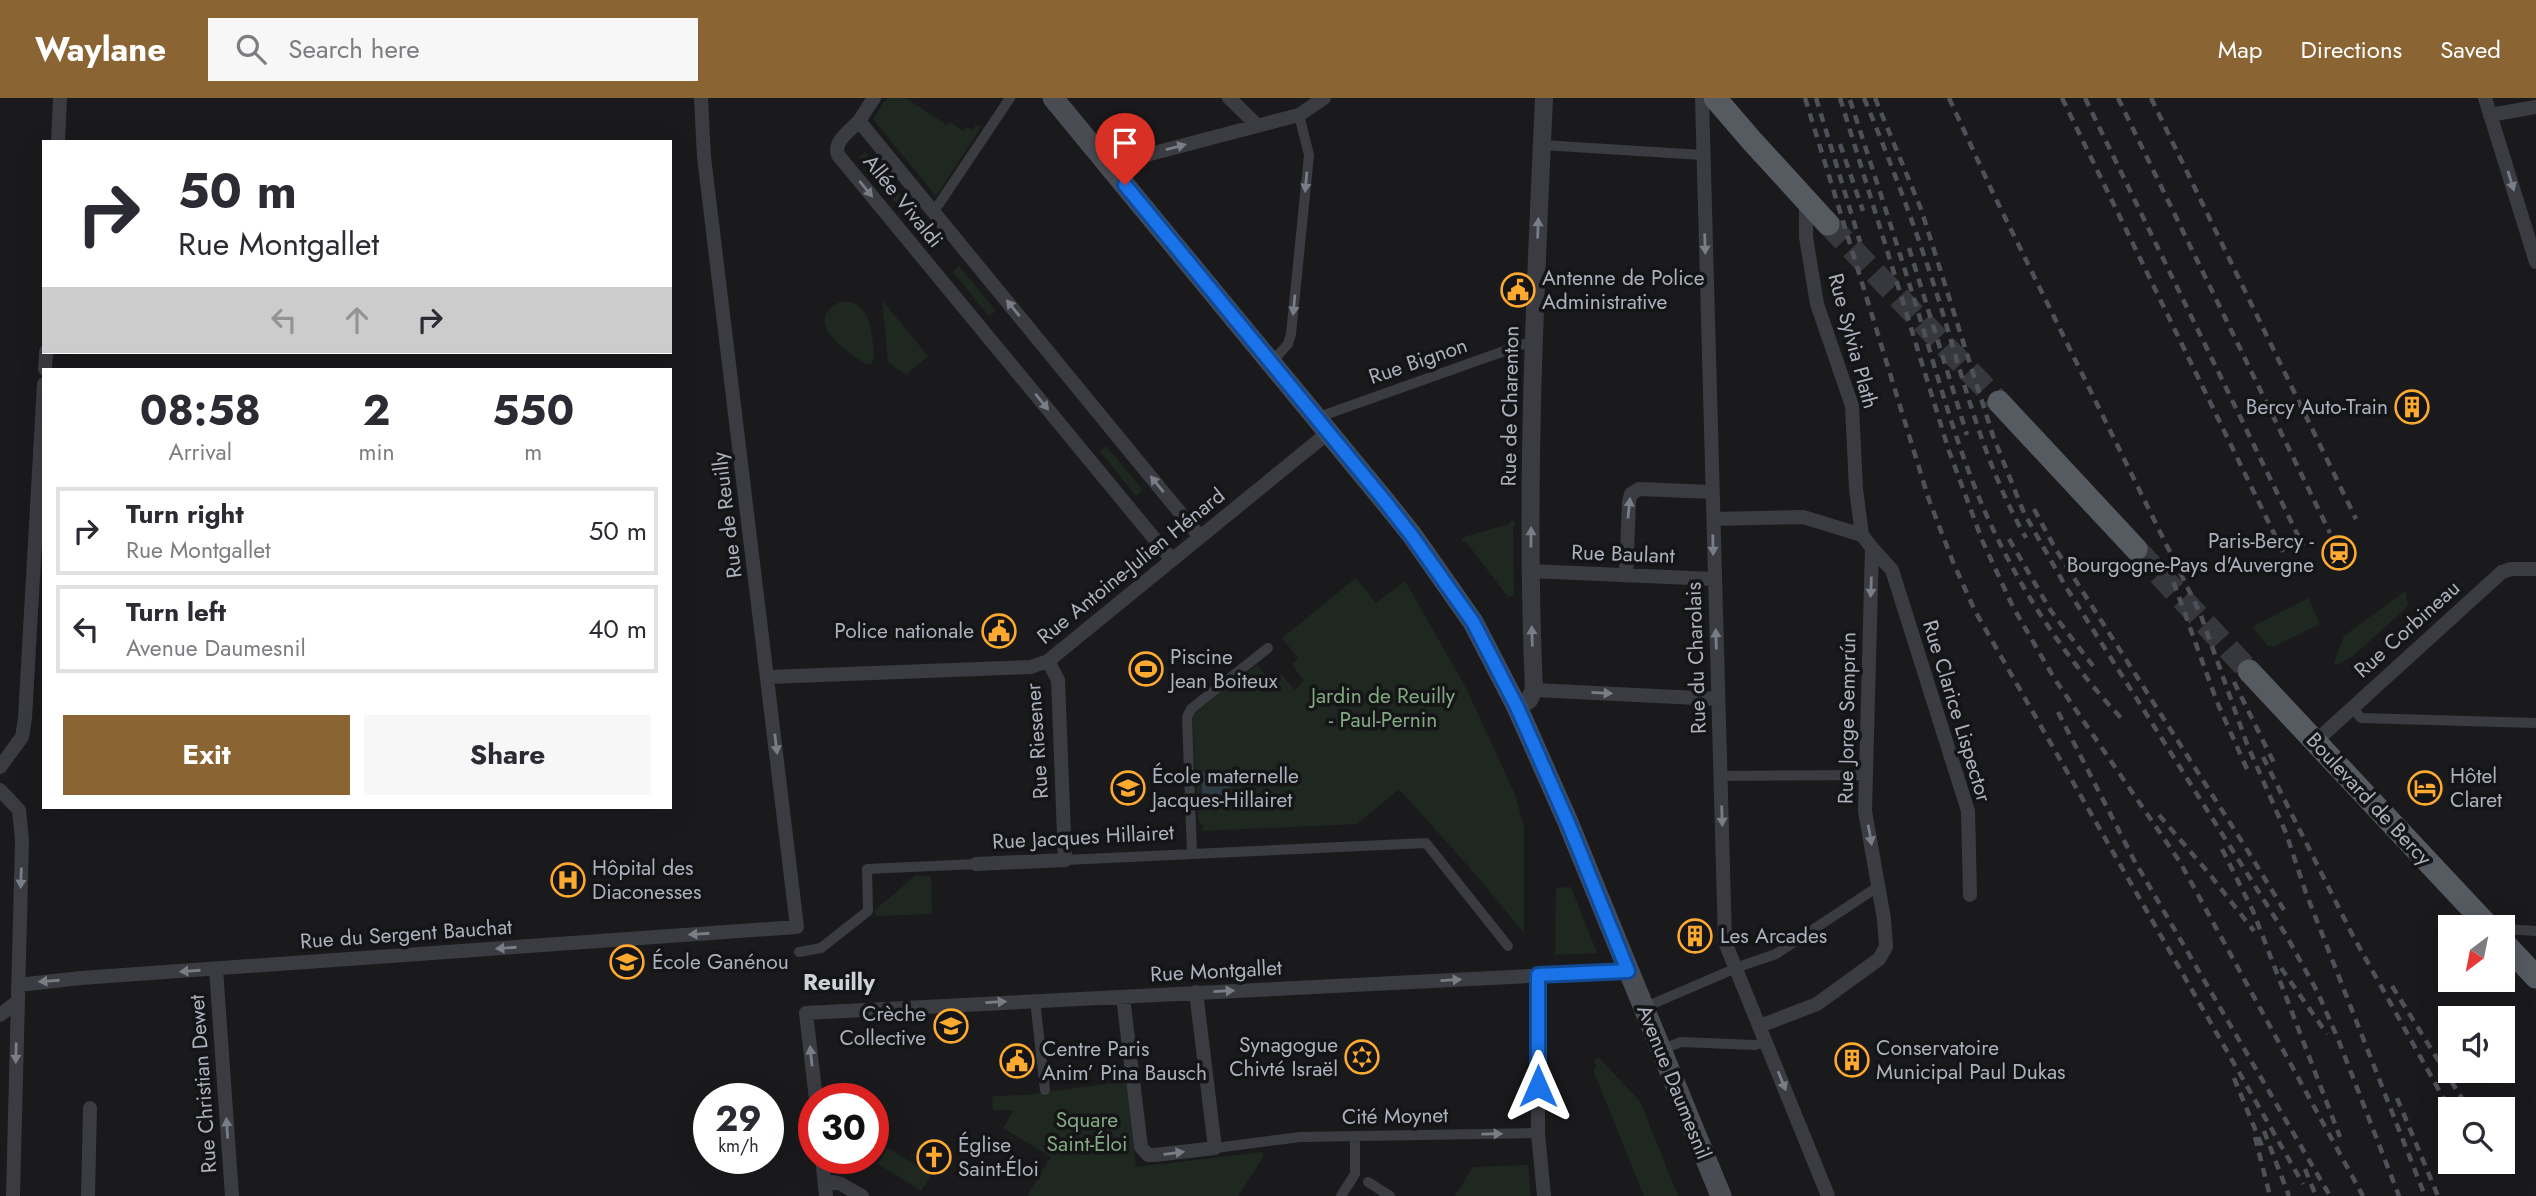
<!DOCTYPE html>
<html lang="en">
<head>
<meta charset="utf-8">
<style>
  body { margin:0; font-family:Jost,sans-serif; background:#f7f7f7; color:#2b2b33; height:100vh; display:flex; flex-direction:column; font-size:26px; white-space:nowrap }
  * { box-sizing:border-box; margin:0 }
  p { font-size:23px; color:#7c7c81 }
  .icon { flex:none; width:38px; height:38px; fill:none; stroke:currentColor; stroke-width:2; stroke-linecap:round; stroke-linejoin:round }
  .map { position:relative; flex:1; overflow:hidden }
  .details { position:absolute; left:42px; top:270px; width:630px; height:441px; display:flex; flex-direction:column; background:#fff; border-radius:0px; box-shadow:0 7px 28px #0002 }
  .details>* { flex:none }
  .top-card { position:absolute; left:42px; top:42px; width:630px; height:214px; border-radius:0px; box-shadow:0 7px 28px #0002; background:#fff; color:#2b2b33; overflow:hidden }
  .needle { width:46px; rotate:212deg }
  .controls { position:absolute; left:2438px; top:817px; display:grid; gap:14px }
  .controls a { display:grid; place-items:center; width:77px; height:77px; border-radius:0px; background:#fff; box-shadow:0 7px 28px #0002; font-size:35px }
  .speed { position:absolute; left:693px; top:985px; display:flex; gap:14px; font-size:35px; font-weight:700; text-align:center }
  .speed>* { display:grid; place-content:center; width:91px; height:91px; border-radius:50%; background:#fff; box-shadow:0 7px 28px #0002; line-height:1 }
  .speed small { font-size:18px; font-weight:400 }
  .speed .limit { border:10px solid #d22; background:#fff; color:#111 }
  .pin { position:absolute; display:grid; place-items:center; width:60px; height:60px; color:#fff; margin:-72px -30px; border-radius:50% 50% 50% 0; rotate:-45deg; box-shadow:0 0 7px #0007 }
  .pin .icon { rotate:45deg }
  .me { position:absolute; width:77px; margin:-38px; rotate:0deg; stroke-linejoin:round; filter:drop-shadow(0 0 5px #0008) }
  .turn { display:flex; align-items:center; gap:24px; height:147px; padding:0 21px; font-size:32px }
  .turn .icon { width:91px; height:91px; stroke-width:2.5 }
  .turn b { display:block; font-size:49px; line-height:60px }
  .lanes { display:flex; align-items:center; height:66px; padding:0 21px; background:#0003; justify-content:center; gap:35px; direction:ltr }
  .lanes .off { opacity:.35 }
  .eta { display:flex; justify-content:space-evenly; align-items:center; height:119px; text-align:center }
  .eta b { font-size:42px; font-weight:700; line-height:49px }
  .cta { display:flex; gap:14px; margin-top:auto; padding:14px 21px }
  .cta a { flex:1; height:80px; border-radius:0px; background:#8a6432; color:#fff; font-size:28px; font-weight:700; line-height:80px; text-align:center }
  .cta a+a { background:#f7f7f7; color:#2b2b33 }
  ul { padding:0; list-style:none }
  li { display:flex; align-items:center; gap:21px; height:88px; margin:0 14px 10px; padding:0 7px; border:4px solid #e1e1e2; border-radius:0px }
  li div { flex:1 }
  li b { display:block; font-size:26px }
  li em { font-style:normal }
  header { display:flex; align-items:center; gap:42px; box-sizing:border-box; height:98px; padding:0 35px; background:#8a6432; color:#fff }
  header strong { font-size:33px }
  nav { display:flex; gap:38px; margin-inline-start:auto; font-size:24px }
  .search { width:490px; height:63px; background:#f7f7f7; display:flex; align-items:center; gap:18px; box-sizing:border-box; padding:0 24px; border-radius:0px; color:#7c7c81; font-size:26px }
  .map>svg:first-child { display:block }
</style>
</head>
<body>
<header>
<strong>Waylane</strong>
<div class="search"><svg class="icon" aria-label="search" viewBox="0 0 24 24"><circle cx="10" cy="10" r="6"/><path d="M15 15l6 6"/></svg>Search here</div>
<nav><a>Map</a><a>Directions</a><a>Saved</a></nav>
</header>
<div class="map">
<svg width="2536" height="1098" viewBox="0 0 2536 1098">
  <rect width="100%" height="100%" fill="#1a1a1d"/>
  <!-- green -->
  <path fill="#1f2820" d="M887,0H905L947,27L950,24L963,33L966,29L973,32L976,27L981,29L936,98L873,21Z
    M865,54L912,111L905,116L859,60Z
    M959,168L996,213L989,218L953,174Z
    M882,202L928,258L906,277L888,264Z
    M840,204C873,200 872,238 874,261L871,266H866C848,254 800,224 840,204Z
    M1106,348L1143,392L1136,398L1100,353Z
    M1512,422L1516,425L1513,428L1514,497L1508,499L1467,445L1462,443L1464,439L1509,426Z
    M1356,480L1376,505L1405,483L1466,590L1514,694L1524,728V835L1477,778L1399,691L1357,726L1202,733L1204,728L1198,723L1192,617L1257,567L1271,583L1281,576L1295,592L1304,583L1292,566L1298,560L1282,540Z
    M2405,493L2408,506L2405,511L2353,558L2337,567L2334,565L2344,538Z
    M2308,500L2320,526L2273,549L2268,548L2252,529Z
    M915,778H931L932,816L875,818V812Z
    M1571,789L1597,855L1555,857L1556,790Z
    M1599,960L1640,1003L1678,1098H1644L1593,972L1597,968L1594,963Z
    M1126,983L1136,1069L1263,1054L1262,1061L1238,1098H1027L1051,1059L1003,1030L1014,1012H993L992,998L1026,997Z
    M888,1050L931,1077L921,1093L878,1066Z
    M1528,1067L1531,1098H1455L1473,1069Z"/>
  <!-- water -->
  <path fill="#2f3b42" d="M1201,674L1240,682L1203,710Z"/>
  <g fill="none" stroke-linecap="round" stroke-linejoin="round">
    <!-- primary-tunnel -->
    <path stroke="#37383d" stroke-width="23" stroke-dasharray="23 11" stroke-linecap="butt" d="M1828,126L1999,304
      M2136,451L2249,573"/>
    <!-- pedestrian -->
    <path stroke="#3b3c42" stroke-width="10" d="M1542,47L1702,57
      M933,112L939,106L1010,0
      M1271,265L1288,246L1291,236L1309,57L1299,17
      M1316,320L1524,246L1534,247
      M2352,609L2361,620L2536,625
      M1720,678L1865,677
      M1192,755L1187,619L1191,611L1268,550
      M1065,762L1426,745L1508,848
      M2502,831L2536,833
      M799,854L821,850L868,813L867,771L976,766
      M1035,902L1045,992
      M1643,910L1741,868L1776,856L1879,788
      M1660,952L1681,944L1755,947L1766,944
      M1215,1050L1300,1039L1538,1035
      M1368,1084L1390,1098
      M1341,1098L1355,1076V1038"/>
    <!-- minor -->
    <path stroke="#3b3c42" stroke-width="14" d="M1229,0L1257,27
      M1702,0L1725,844L1828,1098
      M2485,0L2536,164
      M2490,17L2536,9
      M859,23L874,0
      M58,44L60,0
      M1114,75L1135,60L1299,17L1324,0
      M1806,103V139L1817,206L1852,308L1856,391L1862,437
      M45,271L46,254
      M1713,421L1803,419L1862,437L1872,450L1865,713L1884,821L1886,849L1879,861L1817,906L1760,928
      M1872,450L1892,472L1968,713L1970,797
      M1172,462L838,57C833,43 850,33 859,23L1200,439
      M1530,473L1714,481
      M1626,478L1629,404L1631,396L1639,391L1712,394
      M768,579L1031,569L1048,563L1329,334
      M1534,592L1718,601
      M2316,643L2502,474L2511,471H2536
      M0,669L22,639L25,620L44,286
      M0,692L19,712L22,742L13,1098
      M976,766L1065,762L1058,582L1048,563
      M216,871L232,1098
      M1538,877V1035L1544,1098
      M18,887L81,880L797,829L704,59L701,0
      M1123,899L1141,1049L1148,1057H1155L1215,1050L1196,894
      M0,917L18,903
      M816,1001L806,915L1628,873
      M822,1060L826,1098
      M825,1082L841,1086L862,1098
      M88,1098L90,1010"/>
    <!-- tertiary -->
    <path stroke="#3b3c42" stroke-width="18" d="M1517,609L1529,602L1534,592C1525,395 1535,197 1544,0"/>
    <!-- secondary -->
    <path stroke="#494c52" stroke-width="21" d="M1053,0L1384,402L1412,437L1473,524L1517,609L1567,722L1721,1098"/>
    <!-- primary -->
    <path stroke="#565a61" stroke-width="23" d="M1715,0L1752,43L1828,126
      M1999,304L2136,451
      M2249,573L2490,830
      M2502,843L2536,879"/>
    <!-- rail -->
    <path stroke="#4e5157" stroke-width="4.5" stroke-dasharray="9 7" stroke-linecap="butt" d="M1805,0L1929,402L1953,464L1975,513L2303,1086
      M1816,0L1860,144
      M1840,0L1949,353L1982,442L2013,509L2054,580L2180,764L2363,1098
      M1864,0C1890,62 1914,126 1935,190C1962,275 1982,363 2026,440
      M1875,0L1921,111L1993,338L2024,415L2066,489L2286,837L2318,895L2338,941L2399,1098
      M1949,0L1992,93L2200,515L2247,646L2286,735L2306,795L2425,1098
      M2062,0L2285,458
      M2085,0L2303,448
      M2118,0L2330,435
      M2151,0L2356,421
      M1850,2C1872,69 1894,137 1915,204C1937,275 1956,348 1986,416C2020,492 2066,562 2124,623
      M1840,46L1863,113
      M1909,150L1967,337
      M2034,411L2055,450L2246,750L2284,812
      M2009,441L2051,513L2093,568
      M2168,469L2217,604L2247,671
      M2234,584L2274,665
      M2058,614L2134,762L2330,1098
      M2263,659L2353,838L2450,1012
      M2159,717L2207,773L2254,833
      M2222,751L2253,813L2340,1039
      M2281,870L2327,936
      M2392,888L2466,1007
      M2234,980L2262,1048
      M2397,1000L2438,1098
      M2264,1033L2289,1098
      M2255,1039L2270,1098
      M2305,1071L2316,1098"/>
  </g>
  <!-- one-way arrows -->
  <defs><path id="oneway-solid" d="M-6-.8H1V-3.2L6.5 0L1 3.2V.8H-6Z" transform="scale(1.75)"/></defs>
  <g fill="#797d86">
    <use href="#oneway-solid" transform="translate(1176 49) rotate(-15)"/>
    <use href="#oneway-solid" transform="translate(2511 83) rotate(73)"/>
    <use href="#oneway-solid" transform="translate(1306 84) rotate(95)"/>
    <use href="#oneway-solid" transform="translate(866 91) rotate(51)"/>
    <use href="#oneway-solid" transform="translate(1538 130) rotate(-88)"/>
    <use href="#oneway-solid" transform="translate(1705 146) rotate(88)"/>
    <use href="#oneway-solid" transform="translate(1294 207) rotate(95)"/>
    <use href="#oneway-solid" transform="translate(1013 210) rotate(-129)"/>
    <use href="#oneway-solid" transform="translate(1042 304) rotate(51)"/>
    <use href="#oneway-solid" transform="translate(1157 386) rotate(-129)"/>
    <use href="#oneway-solid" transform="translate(1629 410) rotate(-84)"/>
    <use href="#oneway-solid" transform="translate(1531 439) rotate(-89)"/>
    <use href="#oneway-solid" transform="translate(1713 447) rotate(89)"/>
    <use href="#oneway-solid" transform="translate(1871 489) rotate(92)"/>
    <use href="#oneway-solid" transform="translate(1532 538) rotate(-92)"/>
    <use href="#oneway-solid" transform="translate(1716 541) rotate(-92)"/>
    <use href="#oneway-solid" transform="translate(1602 595) rotate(3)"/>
    <use href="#oneway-solid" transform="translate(776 646) rotate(83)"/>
    <use href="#oneway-solid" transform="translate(1722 718) rotate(88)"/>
    <use href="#oneway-solid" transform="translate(1870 737) rotate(80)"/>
    <use href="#oneway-solid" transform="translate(21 780) rotate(92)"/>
    <use href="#oneway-solid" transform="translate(699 836) rotate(176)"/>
    <use href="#oneway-solid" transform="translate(506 850) rotate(176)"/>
    <use href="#oneway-solid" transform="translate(190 873) rotate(176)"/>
    <use href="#oneway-solid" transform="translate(1451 882) rotate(-3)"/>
    <use href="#oneway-solid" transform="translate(49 883) rotate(176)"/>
    <use href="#oneway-solid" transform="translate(1224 893) rotate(-3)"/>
    <use href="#oneway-solid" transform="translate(996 904) rotate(-3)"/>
    <use href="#oneway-solid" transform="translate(16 955) rotate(91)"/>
    <use href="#oneway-solid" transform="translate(811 958) rotate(-96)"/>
    <use href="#oneway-solid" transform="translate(1782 983) rotate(68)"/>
    <use href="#oneway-solid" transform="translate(227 1030) rotate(-94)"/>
    <use href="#oneway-solid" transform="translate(1492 1036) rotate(-1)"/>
    <use href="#oneway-solid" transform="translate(1174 1055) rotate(-7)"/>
  </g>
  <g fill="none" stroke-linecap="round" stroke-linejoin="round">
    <defs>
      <path id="route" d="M1125,87L1384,402L1412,438L1473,524L1517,609L1569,727L1628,873L1538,877V988"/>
    </defs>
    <!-- route casing -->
    <use href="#route" stroke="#114b97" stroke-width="18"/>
    <!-- route -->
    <use href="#route" stroke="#1a73e8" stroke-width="12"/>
  </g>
  <!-- icons -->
  <defs>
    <symbol id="civic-ring" viewBox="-11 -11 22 22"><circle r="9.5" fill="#151518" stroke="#feaa30" stroke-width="1.5"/><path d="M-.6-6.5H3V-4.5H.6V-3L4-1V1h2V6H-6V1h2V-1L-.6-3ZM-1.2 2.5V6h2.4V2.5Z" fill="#feaa30"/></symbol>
    <symbol id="building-ring" viewBox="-11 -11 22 22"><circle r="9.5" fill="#151518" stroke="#feaa30" stroke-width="1.5"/><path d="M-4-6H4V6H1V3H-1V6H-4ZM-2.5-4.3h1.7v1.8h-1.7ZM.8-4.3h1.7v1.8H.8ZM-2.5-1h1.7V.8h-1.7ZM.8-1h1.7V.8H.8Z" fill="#feaa30"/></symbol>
    <symbol id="station-ring" viewBox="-11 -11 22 22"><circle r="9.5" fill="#151518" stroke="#feaa30" stroke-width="1.5"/><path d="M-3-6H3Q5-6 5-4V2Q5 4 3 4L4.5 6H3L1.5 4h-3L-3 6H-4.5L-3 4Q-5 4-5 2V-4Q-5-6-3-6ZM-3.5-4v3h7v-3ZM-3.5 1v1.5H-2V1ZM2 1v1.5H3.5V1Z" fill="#feaa30"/></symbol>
    <symbol id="stadium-ring" viewBox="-11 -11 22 22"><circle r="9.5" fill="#151518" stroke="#feaa30" stroke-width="1.5"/><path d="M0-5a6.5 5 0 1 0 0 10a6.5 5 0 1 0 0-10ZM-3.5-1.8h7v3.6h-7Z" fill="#feaa30"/></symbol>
    <symbol id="school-ring" viewBox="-11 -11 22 22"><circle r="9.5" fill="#151518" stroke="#feaa30" stroke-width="1.5"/><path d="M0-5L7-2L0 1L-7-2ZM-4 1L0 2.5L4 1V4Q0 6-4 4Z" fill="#feaa30"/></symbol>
    <symbol id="hotel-ring" viewBox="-11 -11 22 22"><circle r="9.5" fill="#151518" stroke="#feaa30" stroke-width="1.5"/><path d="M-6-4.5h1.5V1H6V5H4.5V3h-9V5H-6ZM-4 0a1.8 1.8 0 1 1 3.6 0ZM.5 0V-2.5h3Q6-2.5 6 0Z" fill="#feaa30"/></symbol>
    <symbol id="hospital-ring" viewBox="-11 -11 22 22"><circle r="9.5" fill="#151518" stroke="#feaa30" stroke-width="1.5"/><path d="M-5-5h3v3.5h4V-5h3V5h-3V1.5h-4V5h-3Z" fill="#feaa30"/></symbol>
    <symbol id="synagogue-ring" viewBox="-11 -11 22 22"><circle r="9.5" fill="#151518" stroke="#feaa30" stroke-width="1.5"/><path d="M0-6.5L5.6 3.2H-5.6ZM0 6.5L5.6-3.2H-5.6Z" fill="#feaa30"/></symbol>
    <symbol id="church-ring" viewBox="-11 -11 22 22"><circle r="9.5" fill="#151518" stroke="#feaa30" stroke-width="1.5"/><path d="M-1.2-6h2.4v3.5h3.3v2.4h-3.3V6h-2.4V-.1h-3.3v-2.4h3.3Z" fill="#feaa30"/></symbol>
  </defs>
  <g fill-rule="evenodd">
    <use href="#civic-ring" x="1499" y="173" width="38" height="38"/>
    <use href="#building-ring" x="2393" y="290" width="38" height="38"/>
    <use href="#station-ring" x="2320" y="436" width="38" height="38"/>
    <use href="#civic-ring" x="980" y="514" width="38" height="38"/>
    <use href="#stadium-ring" x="1127" y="552" width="38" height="38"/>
    <use href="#school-ring" x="1109" y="671" width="38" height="38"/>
    <use href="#hotel-ring" x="2406" y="671" width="38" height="38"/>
    <use href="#hospital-ring" x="549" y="763" width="38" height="38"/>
    <use href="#building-ring" x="1676" y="819" width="38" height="38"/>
    <use href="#school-ring" x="608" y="845" width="38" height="38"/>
    <use href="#school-ring" x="932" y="909" width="38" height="38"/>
    <use href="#synagogue-ring" x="1343" y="940" width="38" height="38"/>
    <use href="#building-ring" x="1833" y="943" width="38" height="38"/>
    <use href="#civic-ring" x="998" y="944" width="38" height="38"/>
    <use href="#church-ring" x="915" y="1040" width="38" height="38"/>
  </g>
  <g text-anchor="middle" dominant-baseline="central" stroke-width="7" stroke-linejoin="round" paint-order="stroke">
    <!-- street labels -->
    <g font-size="21" fill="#acb2bd" stroke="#151518">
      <text transform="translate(903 103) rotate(51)">Allée Vivaldi</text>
      <text transform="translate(1853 243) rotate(75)">Rue Sylvia Plath</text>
      <text transform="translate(1418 263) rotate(-19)">Rue Bignon</text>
      <text transform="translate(1510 308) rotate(-89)">Rue de Charenton</text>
      <text transform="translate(727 417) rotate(-97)">Rue de Reuilly</text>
      <text transform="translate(1623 456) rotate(2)">Rue Baulant</text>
      <text transform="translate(1131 468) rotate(-39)">Rue Antoine-Julien Hénard</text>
      <text transform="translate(2407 531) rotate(-42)">Rue Corbineau</text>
      <text transform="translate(1696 560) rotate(-92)">Rue du Charolais</text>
      <text transform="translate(1957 613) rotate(73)">Rue Clarice Lispector</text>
      <text transform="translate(1847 620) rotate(-89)">Rue Jorge Semprún</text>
      <text transform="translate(1037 643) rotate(-94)">Rue Riesener</text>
      <text transform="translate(2369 701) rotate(47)">Boulevard de Bercy</text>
      <text transform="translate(1083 739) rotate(-3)">Rue Jacques Hillairet</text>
      <text transform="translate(406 836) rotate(-4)">Rue du Sergent Bauchat</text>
      <text transform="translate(1216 873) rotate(-3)">Rue Montgallet</text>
      <text transform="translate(1674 984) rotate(68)">Avenue Daumesnil</text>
      <text transform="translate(203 986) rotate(-94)">Rue Christian Dewet</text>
      <text transform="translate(1395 1018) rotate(-1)">Cité Moynet</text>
    </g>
    <!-- poi labels -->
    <g font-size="21" fill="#acb2bd" stroke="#151518" text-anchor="start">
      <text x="1542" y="180">Antenne de Police<tspan x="1542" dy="24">Administrative</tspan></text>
      <text x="2388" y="309" text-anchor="end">Bercy Auto-Train</text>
      <text x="2314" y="443" text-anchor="end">Paris-Bercy -<tspan x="2314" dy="24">Bourgogne-Pays d'Auvergne</tspan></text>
      <text x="974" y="533" text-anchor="end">Police nationale</text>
      <text x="1170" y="559">Piscine<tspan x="1170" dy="24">Jean Boiteux</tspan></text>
      <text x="1152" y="678">École maternelle<tspan x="1152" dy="24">Jacques-Hillairet</tspan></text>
      <text x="2450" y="678">Hôtel<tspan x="2450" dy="24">Claret</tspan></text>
      <text x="592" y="770">Hôpital des<tspan x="592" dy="24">Diaconesses</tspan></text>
      <text x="1720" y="838">Les Arcades</text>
      <text x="652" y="864">École Ganénou</text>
      <text x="926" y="916" text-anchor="end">Crèche<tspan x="926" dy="24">Collective</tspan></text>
      <text x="1338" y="947" text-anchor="end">Synagogue<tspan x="1338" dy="24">Chivté Israël</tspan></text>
      <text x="1876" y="950">Conservatoire<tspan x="1876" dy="24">Municipal Paul Dukas</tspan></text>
      <text x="1042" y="951">Centre Paris<tspan x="1042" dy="24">Anim’ Pina Bausch</tspan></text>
      <text x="958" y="1047">Église<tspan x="958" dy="24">Saint-Éloi</tspan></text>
    </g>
    <!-- park labels -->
    <g font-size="21" fill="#82a982" stroke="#151518">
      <text x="1383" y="598">Jardin de Reuilly<tspan x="1383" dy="24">- Paul-Pernin</tspan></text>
      <text x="1087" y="1022">Square<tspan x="1087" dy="24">Saint-Éloi</tspan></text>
    </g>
    <!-- neighbourhood labels -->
    <g font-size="23" font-weight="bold" fill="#cdd1d8" stroke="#151518">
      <text x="839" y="884">Reuilly</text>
    </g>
  </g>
</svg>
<div class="controls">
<a><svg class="needle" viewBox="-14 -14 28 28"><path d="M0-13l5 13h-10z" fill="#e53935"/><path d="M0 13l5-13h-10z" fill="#7c7c81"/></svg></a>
<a><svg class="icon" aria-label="sound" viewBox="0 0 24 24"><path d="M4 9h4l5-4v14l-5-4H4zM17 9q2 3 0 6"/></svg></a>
<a><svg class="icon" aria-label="search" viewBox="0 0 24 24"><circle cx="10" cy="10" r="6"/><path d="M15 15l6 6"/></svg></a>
</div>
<div class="speed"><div>29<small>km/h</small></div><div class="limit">30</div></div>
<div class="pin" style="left:1125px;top:87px;background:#d93025"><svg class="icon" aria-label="arrive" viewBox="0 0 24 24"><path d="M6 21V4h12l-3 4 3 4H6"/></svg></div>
<svg class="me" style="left:1538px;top:988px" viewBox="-20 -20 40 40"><path d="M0-17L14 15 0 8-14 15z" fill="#1a73e8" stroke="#fff" stroke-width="4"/></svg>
<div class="top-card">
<div class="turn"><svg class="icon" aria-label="right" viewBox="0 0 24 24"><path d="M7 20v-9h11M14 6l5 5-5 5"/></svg><div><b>50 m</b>Rue Montgallet</div></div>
<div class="lanes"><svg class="icon off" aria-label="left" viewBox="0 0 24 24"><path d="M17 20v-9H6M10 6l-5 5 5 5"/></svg><svg class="icon off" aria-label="ahead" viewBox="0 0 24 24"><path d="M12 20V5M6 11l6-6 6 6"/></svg><svg class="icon" aria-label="right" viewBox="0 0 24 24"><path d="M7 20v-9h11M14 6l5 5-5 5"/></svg></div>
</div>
<section class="details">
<div class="eta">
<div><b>08:58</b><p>Arrival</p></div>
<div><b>2</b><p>min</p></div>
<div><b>550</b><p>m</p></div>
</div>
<ul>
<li><svg class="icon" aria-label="right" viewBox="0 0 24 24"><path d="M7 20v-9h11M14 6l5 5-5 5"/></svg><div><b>Turn right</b><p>Rue Montgallet</p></div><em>50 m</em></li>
<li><svg class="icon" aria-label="left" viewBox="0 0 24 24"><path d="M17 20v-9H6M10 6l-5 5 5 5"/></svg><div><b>Turn left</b><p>Avenue Daumesnil</p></div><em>40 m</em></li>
</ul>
<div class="cta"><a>Exit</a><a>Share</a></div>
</section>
</div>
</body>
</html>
